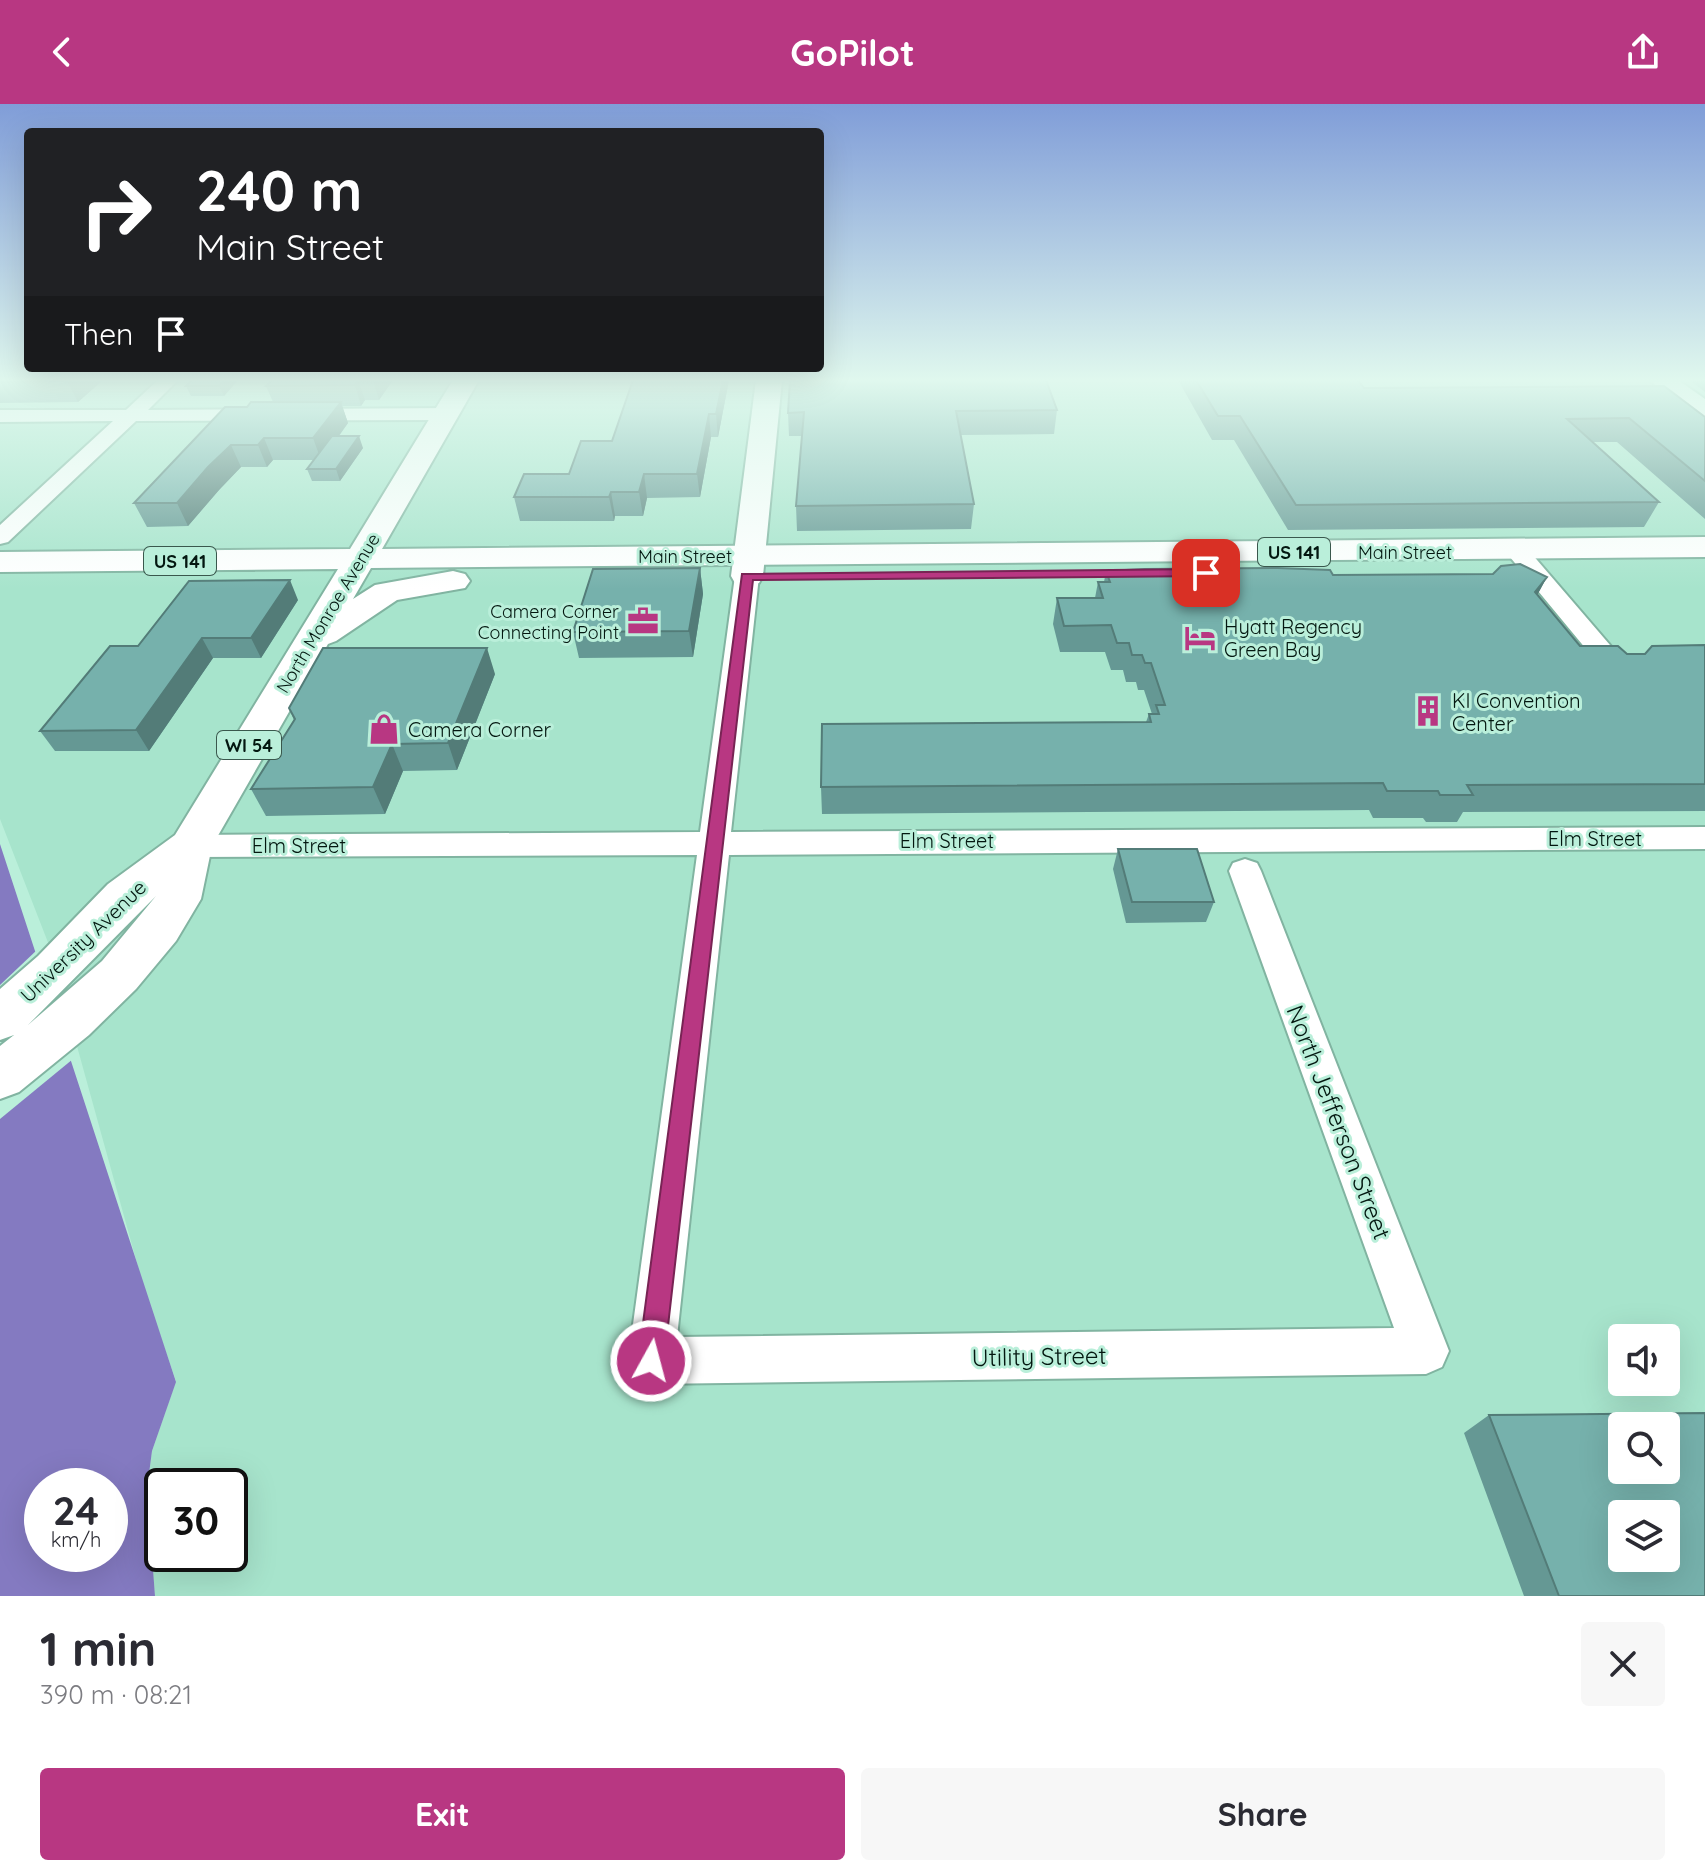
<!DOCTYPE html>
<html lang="en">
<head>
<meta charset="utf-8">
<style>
  body { margin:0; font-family:Quicksand,sans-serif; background:#f7f7f7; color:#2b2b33; height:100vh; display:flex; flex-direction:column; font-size:30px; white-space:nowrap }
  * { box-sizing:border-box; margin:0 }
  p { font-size:26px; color:#7c7c81 }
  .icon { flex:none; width:44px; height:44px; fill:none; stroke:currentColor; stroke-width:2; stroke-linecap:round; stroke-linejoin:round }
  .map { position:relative; height:1492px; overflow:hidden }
  .details { display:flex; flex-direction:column; background:#fff; flex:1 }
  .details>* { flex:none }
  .guide { position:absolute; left:24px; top:24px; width:800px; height:244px; border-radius:8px; box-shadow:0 8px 32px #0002; background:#202124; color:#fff; overflow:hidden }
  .buttons { position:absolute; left:1608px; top:1220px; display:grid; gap:16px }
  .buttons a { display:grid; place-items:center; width:72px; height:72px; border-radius:8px; background:#fff; box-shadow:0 8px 32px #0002; font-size:40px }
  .speed { position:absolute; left:24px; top:1364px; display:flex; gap:16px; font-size:40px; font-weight:700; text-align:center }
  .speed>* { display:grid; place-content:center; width:104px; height:104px; border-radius:50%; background:#fff; box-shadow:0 8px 32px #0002; line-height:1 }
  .speed small { font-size:20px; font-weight:400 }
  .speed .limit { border:4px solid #111; border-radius:12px; background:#fff; color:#111 }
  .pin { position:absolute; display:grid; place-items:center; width:68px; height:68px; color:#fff; margin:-34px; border-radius:16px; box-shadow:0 4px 12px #0006 }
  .me { position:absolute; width:88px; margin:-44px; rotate:7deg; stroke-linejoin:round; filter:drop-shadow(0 0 6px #0008) }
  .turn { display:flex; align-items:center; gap:28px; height:168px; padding:0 40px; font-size:36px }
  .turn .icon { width:104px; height:104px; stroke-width:2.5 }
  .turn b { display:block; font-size:56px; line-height:68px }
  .then { display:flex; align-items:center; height:76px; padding:0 40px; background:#0003; gap:16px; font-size:30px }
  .round { display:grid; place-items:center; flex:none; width:84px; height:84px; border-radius:8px; background:#f7f7f7 }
  .summary { display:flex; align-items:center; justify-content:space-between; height:136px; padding:0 40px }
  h1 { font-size:48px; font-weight:700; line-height:60px }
  .button { display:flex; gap:16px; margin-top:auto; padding:16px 40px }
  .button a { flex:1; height:92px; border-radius:8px; background:#b83782; color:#fff; font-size:32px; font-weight:700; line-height:92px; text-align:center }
  .button a+a { background:#f7f7f7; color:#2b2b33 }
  header { display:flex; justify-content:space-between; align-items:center; height:104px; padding:0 40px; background:#b83782; color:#fff; font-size:36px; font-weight:700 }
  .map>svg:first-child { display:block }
</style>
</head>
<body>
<header><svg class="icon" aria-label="back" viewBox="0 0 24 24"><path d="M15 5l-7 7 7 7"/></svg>GoPilot<svg class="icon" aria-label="share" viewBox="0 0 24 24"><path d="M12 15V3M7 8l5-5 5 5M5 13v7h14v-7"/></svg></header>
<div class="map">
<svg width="1705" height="1492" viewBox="0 0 1705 1492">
  <rect width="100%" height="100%" fill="#baefda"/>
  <!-- built -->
  <path fill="#a7e4cc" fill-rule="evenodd" d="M0,276H1705V1492H155L147,1385L152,1347L176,1277L145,1188L49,841L0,715ZM1622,1234H1666V1278H1622ZM1622,1322H1666V1366H1622ZM162,1382H230V1450H162ZM1622,1410H1666V1454H1622Z"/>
  <!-- water -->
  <path fill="#847ac1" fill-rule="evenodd" d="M0,740L176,1278L152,1347L147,1385L155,1492H0ZM42,1382H110V1450H42Z"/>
  <!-- pier -->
  <path fill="#baefda" d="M38,845L73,955L0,1015V881Z"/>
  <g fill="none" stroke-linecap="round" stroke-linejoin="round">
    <defs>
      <path id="street" d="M158,276H178L148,306L446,304L456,310L446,316L136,317L8,438L0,440V421L113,317L0,318V306H126Z
        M1517,440L1525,442L1628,562L1632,568L1628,574H1610L1505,447Z
        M747,465L759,472L731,728L1705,723V745L729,751L677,1233L1394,1224L1229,767L1233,759L1245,755L1257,759L1261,767L1449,1247L1442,1263L1426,1270L651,1280L634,1274L628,1257L697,751L190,753L179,750L174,742L179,734L190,731L700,728L735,472Z"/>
      <path id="secondary" d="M756,276H782L763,472L759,479L747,482L735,479L731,472Z
        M1649,276H1678L1705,295V315L1696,313Z"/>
      <path id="primary" d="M453,276H479L382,445L1705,433V453L371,464L353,495L375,481L453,467L465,470L470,477L465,484L397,496L336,537L328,540L212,742L201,795L176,837L136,885L89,931L19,988L0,995V942L14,931L0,936V885L38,852L108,780L175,731L338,465L0,468V448L350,445ZM156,792L102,857L28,921Z"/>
    </defs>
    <!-- street casing -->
    <use href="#street" stroke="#81b4a1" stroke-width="4"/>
    <!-- secondary casing -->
    <use href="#secondary" stroke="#81b4a1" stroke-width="4"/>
    <!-- primary casing -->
    <use href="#primary" stroke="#81b4a1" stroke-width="4"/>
    <!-- street -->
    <use href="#street" fill="#fff" fill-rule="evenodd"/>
    <!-- secondary -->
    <use href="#secondary" fill="#fff" fill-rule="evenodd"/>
    <!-- primary -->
    <use href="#primary" fill="#fff" fill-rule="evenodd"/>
  </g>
  <!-- wall -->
  <path fill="#659894" d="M0,276H103L78,298L0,299Z
    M192,276H238L224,292H191L186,282Z
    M272,276H393L379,296H365L361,302H342L348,319L339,332L363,344L340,377H312L307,365L314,356H273L267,363H241L219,386L188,422L147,423L134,399L247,303L273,298L266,282Z
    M729,276L718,333H711L700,393L647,394L643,412H615L614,417H520L514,393L569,370L612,337Z
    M1178,276H1358L1364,284L1705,313V415L1617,338H1593L1659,398L1644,423L1288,426L1234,336H1212Z
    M1690,276H1705V288Z
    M1057,306L1054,330L960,331L974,400L971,425L797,427L796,402L802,332H789L788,309Z
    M700,464L703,490L693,553L579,554L573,528Z
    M1106,467L1547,473L1537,491L1580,542L1627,550H1645L1705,541V707L1463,708L1457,718H1426L1423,714H1373L1369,706L822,710L821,683L1146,618L1149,610H1152L1144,586H1138L1136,578H1126L1123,566H1111L1105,548H1060L1053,520L1057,494H1095L1098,478H1104Z
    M298,496L261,554H213L149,647H55L40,627L138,542Z
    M495,570L457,666L403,667L385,710L266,712L251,685L294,616L289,604Z
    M1118,745L1214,798L1206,818L1126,819L1113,765Z
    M1489,1311L1705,1492H1524L1464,1329Z"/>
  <!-- shaded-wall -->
  <path fill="#537c78" d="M68,276H103L78,298L67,277Z
    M225,276H238L224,292L219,282Z
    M358,276L365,296L361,302L355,281Z
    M373,276H393L379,296Z
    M723,276H729L718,333L716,310Z
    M341,298L348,319L321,356L313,334Z
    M709,310L711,333L700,393L697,370Z
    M359,332L363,344L340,377L336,365Z
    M264,334L273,356L267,363L258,341Z
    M231,341L241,363L219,386L188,422L177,399L208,363Z
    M644,370L647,394L643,412L639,388Z
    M611,388L615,412L614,417L609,393Z
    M700,464L703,490L693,553L689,527Z
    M1547,473L1533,499L1535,488Z
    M290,476L298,496L261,554L251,534Z
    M202,534L213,554L149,647L136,626Z
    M487,544L495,570L457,666L448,639Z
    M392,640L403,667L385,710L373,683Z"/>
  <!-- building -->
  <path fill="#76b1ac" stroke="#537c78" stroke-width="2" fill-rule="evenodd" d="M0,276H68L67,277L0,278Z
    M192,276H225L219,282H186Z
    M272,276H358L355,281L266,282Z
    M633,276H723L716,310H709L697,370H644L639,388H611L609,393H514L524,370H569L581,337H612Z
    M790,276H1046L1057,306L956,307L974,400L796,402L804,308L788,309Z
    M1196,276H1358L1364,284L1664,282L1705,313V377L1629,314L1567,315L1659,398L1296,401L1240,312H1218Z
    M251,298H341L313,334H264L258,341H231L208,363L177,399H134L225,303H247Z
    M332,332H359L336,365H307Z
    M1520,460L1547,473L1535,488L1580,542H1618L1627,550H1645L1652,542L1705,541V680L1467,681L1473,691H1440L1438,687H1387L1383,679L821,683L822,620L1151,618L1149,610H1159L1156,601H1165L1151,559H1145L1142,551H1132L1129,539H1117L1111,521L1064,522L1057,494H1103L1098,478H1110L1106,467L1145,465L1278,464L1330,466L1333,471L1493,470L1501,462Z
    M700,464L689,527L573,528L593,465Z
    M290,476L251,534H202L136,626L40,627L110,542H138L189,477Z
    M323,544H487L448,639L392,640L373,683L251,685L295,615L289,604Z
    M1118,745H1197L1214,798H1132Z
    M1705,1309V1492H1559L1489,1311ZM1622,1322H1666V1366H1622ZM1622,1410H1666V1454H1622Z"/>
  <!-- sky -->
  <linearGradient id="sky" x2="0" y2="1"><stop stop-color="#809dd8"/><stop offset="0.57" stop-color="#e0f8ee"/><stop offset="1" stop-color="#e0f8ee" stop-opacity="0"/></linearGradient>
  <rect width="1705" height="485" fill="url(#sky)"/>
  <!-- route -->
  <path fill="#b83782" stroke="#782454" stroke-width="2" d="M1206,465L1213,469L1211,472L753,476L664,1257L660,1266L651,1270L642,1266L638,1257L742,470Z"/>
  <!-- icons -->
  <defs>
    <symbol id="office-bare" viewBox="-9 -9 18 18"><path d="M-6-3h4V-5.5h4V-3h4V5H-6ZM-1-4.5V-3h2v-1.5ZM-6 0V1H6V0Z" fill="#b83782" stroke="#baefda" stroke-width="2.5" paint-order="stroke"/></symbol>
    <symbol id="hotel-bare" viewBox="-9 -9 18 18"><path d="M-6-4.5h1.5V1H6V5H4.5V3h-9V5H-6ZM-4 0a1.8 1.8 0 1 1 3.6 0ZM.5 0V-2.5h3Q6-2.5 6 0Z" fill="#b83782" stroke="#baefda" stroke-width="2.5" paint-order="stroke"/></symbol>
    <symbol id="building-bare" viewBox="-9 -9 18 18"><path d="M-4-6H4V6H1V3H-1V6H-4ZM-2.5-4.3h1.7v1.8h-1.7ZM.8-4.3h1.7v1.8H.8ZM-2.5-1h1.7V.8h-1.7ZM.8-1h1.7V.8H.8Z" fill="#b83782" stroke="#baefda" stroke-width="2.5" paint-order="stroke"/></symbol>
    <symbol id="shop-bare" viewBox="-9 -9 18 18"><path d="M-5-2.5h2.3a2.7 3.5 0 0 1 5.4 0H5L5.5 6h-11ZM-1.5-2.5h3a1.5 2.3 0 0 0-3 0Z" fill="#b83782" stroke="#baefda" stroke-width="2.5" paint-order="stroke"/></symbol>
  </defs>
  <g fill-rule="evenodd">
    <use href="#office-bare" x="621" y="495" width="44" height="44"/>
    <use href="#hotel-bare" x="1178" y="512" width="44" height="44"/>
    <use href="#building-bare" x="1406" y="585" width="44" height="44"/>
    <use href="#shop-bare" x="362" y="603" width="44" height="44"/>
  </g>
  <g text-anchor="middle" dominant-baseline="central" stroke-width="6" stroke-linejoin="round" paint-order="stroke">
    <!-- shield labels -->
    <g fill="#baefda" stroke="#3a584d" stroke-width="2">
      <rect x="1258" y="434" width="72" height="28" rx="6"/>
      <rect x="144" y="443" width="72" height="28" rx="6"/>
      <rect x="217" y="627" width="64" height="28" rx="6"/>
    </g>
    <g font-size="18" font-weight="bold" fill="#031710">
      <text x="1294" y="448">US 141</text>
      <text x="180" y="457">US 141</text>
      <text x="249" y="641">WI 54</text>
    </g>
    <!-- far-street labels -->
    <g font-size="18" fill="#031710" stroke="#baefda">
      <text x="1405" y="448">Main Street</text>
      <text x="685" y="452">Main Street</text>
      <text transform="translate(328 509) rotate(-59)">North Monroe Avenue</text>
    </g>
    <!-- far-poi labels -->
    <g font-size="18" fill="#031710" stroke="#baefda" text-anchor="end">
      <text x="619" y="507">Camera Corner<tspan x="619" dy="21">Connecting Point</tspan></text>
    </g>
    <!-- poi labels -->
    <g font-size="20" fill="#031710" stroke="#baefda" text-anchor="start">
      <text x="1224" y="522">Hyatt Regency<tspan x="1224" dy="23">Green Bay</tspan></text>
      <text x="1452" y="596">KI Convention<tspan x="1452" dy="23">Center</tspan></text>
      <text x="408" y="625">Camera Corner</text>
    </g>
    <!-- street labels -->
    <g font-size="20" fill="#031710" stroke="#baefda">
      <text x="1595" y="734">Elm Street</text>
      <text x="947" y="736">Elm Street</text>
      <text x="299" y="741">Elm Street</text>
      <text transform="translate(83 837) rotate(-44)">University Avenue</text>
    </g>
    <!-- near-street labels -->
    <g font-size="24" fill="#031710" stroke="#baefda">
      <text transform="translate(1339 1018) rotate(69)">North Jefferson Street</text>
      <text transform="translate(1039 1252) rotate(-1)">Utility Street</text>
    </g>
  </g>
</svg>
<div class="buttons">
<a><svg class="icon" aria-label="sound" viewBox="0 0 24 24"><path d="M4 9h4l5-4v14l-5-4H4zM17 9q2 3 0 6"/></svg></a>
<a><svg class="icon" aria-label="search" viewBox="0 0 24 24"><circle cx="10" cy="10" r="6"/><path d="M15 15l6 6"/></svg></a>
<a><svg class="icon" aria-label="layers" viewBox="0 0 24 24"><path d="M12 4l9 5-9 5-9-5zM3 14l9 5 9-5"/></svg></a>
</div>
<div class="speed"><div>24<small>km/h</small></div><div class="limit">30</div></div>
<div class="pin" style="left:1206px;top:469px;background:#d93025"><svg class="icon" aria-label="arrive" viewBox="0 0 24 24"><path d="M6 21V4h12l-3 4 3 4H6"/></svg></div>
<svg class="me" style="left:651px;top:1257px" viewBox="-20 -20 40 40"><circle r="17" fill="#b83782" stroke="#fff" stroke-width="3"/><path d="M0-11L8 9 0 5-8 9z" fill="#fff"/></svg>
<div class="guide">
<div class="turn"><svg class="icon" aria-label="right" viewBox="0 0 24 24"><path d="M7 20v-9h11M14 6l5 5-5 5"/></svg><div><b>240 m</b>Main Street</div></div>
<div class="then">Then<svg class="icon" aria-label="arrive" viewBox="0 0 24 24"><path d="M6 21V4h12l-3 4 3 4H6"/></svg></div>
</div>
</div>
<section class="details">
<div class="summary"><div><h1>1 min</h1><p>390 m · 08:21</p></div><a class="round"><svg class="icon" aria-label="close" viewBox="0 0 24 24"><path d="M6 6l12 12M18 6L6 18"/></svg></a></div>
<div class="button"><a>Exit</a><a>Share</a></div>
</section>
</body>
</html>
